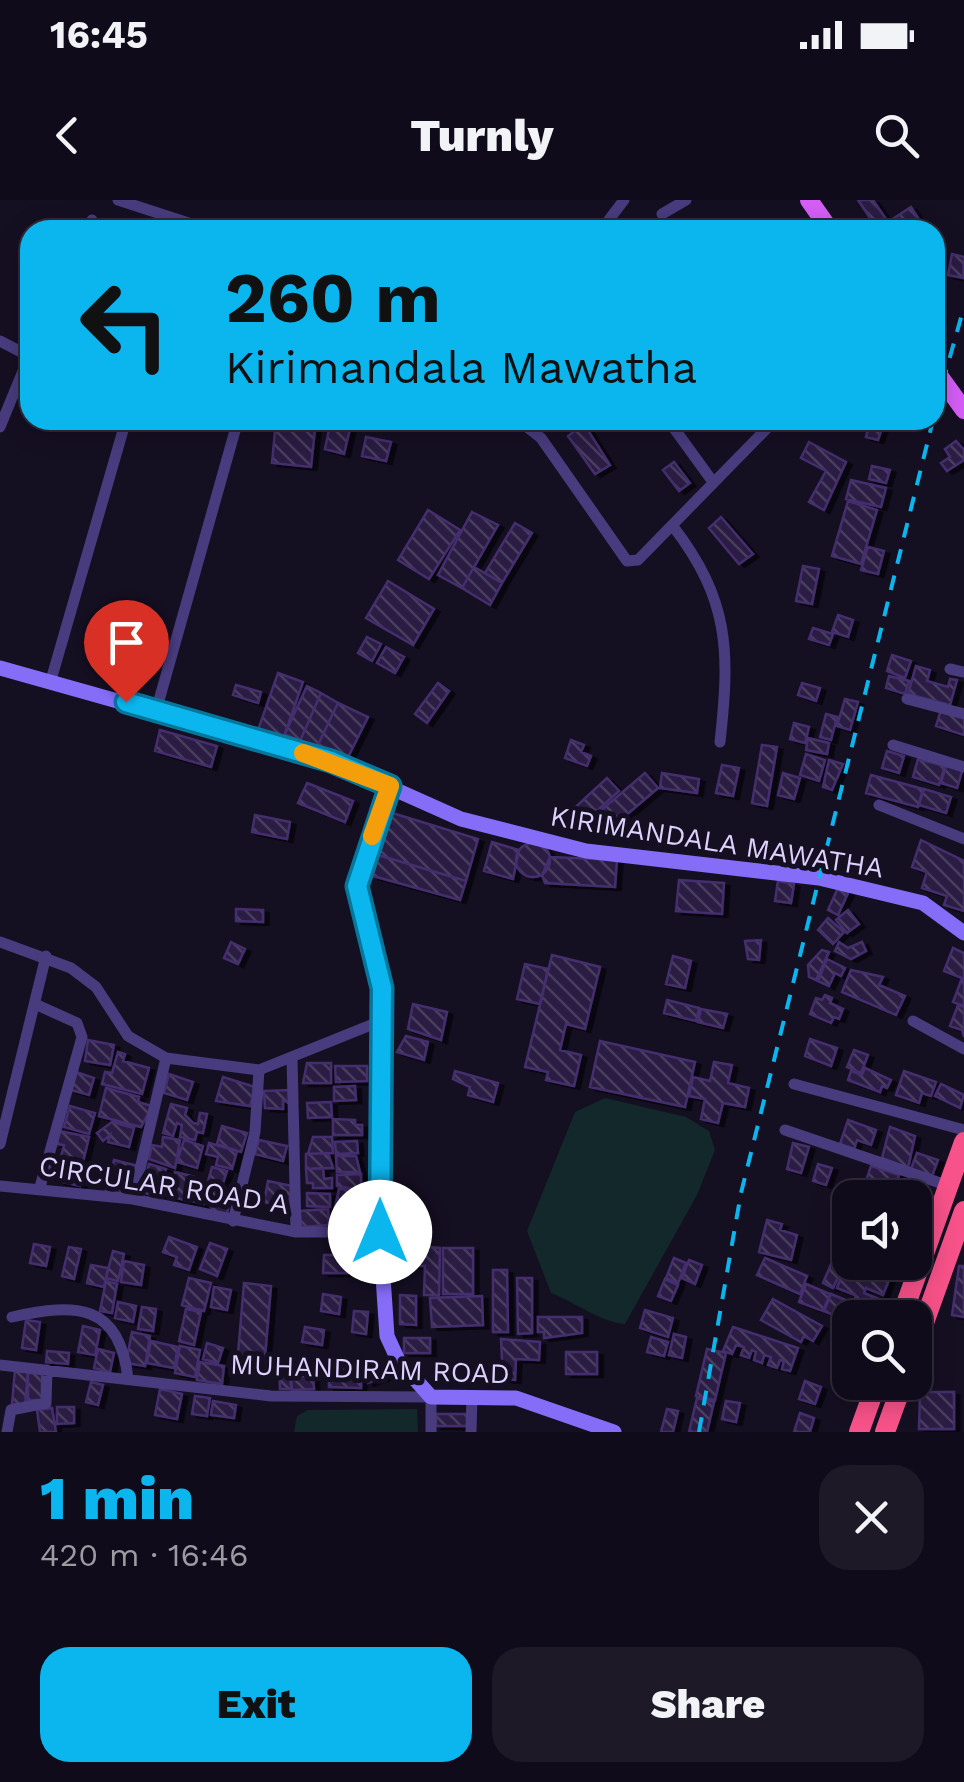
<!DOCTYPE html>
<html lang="en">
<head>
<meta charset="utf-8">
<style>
  body { margin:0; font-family:"Work Sans",sans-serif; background:#1e1927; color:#f1f3f6; height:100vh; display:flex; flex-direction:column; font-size:38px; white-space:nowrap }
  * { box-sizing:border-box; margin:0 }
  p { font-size:32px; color:#9c9ba2 }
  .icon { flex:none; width:55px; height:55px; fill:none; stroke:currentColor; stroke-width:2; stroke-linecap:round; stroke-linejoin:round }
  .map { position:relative; height:1232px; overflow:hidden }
  .details { display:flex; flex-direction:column; background:#100b1a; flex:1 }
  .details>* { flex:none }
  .hud { position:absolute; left:20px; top:20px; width:925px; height:210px; border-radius:30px; box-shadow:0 5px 25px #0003,0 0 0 2px #302b39; background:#0bb6ef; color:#111; overflow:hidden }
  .controls { position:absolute; left:832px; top:980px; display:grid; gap:20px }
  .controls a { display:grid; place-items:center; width:100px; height:100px; border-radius:20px; background:#100b1a; box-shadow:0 5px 25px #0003,0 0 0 2px #302b39; font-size:50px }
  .pin { position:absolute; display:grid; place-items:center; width:85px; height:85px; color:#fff; margin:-102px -42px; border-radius:50% 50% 50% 0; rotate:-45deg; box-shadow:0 0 10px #0007 }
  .pin .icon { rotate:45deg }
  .me { position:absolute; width:110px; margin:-55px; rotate:0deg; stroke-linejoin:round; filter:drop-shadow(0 0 8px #0008) }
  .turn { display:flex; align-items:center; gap:35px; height:210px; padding:0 40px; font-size:45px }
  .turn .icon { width:130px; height:130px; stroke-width:2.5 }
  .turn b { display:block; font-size:70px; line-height:85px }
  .round { display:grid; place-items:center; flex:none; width:105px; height:105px; border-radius:30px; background:#1e1927 }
  .headline { display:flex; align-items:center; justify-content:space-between; height:170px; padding:0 40px }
  h1 { font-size:60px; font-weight:800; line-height:75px; color:#0bb6ef }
  .cta { display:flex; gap:20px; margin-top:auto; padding:20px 40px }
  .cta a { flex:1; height:115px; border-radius:30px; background:#0bb6ef; color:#111; font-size:40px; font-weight:800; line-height:115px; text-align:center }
  .cta a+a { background:#1e1927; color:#f1f3f6 }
  .status { display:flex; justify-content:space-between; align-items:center; height:70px; padding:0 50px; background:#100b1a; direction:ltr }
  .status svg { height:28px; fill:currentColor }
  header { display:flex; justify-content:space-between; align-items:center; height:130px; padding:0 40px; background:#100b1a; font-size:45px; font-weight:800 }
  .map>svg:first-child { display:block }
</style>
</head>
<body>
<div class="status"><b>16:45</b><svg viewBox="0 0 49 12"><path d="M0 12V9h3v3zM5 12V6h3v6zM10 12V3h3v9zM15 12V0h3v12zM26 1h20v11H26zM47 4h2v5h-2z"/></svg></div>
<header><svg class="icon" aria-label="back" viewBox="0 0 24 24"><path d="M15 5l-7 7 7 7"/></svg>Turnly<svg class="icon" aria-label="search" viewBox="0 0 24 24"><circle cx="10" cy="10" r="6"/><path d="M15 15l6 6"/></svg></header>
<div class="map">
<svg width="964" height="1232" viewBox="0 0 964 1232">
  <defs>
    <pattern id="building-back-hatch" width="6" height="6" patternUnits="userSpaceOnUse" patternTransform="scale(2.5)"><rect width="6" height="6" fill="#291c42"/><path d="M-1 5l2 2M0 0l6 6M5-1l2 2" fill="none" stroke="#483c5e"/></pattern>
    <filter id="shadow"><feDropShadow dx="5.5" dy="3" stdDeviation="0" flood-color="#0009"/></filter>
  </defs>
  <rect width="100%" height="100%" fill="#150f22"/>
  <!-- grass -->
  <path fill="#12282b" d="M605,898L686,917L709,931L715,950L697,995L625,1124C603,1123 574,1102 551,1093L527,1031L575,912Z
    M417,1209L418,1232H294L297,1216L308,1210Z"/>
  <!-- building -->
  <path fill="url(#building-back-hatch)" stroke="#442f6d" stroke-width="2.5" filter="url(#shadow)" d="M858,0H873L888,22L911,7L918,18L900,30H878Z
    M952,54L964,57L963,78L948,75Z
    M276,220H316L311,267L272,263Z
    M331,220H352L344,254L325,249Z
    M870,220H885L878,240L866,237Z
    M584,224L610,265L595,274L568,236Z
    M366,237L391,242L386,261L362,256Z
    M956,241L964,250V260L947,271L941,263L950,257L945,249Z
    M809,242L846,262L824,310L809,302L826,271L801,258Z
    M674,262L690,283L679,291L663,270Z
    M872,266L890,270L886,283L869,279Z
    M851,280L886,288L881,307L846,299Z
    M848,301L877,310L861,364L832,356Z
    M428,310L460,330L429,379L398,360Z
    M472,312L498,325L462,388L438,375Z
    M721,317L753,354L739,364L709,328Z
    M515,323L532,333L502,383L485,373Z
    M868,347L884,351L878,374L861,370Z
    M803,366L819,369L812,404L796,401Z
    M474,367L502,383L490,405L462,388Z
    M388,381L434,409L413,445L366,418Z
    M838,415L853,420L848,437L832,432Z
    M813,428L833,434L829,445L809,439Z
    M367,437L381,444L372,461L358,453Z
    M386,447L404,457L395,473L377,463Z
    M892,455L911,461L905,478L887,471Z
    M916,466L930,470L927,481L948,487L950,479L957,480L950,505L908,494Z
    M278,473L303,482L283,539L258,530Z
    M889,476L909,481L905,494L886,488Z
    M438,483L449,491L427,523L415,514Z
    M802,483L820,488L816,501L798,495Z
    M236,485L261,492L258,503L233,495Z
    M307,486L321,493L300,541L285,534Z
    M321,493L338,503L317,547L300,541Z
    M845,499L858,502L850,530L837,526Z
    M338,503L368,517L346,561L317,547Z
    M941,510L964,517V535L936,526Z
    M826,514L837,517L831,540L820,537Z
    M794,523L809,527L805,543L790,539Z
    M160,530L217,546L211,567L155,551Z
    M808,538L829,543L827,554L806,550Z
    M571,540L584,545L581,552L591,556L587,566L565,558Z
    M762,545L777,547L767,606L752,603Z
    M887,551L904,556L899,573L882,568Z
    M806,554L825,560L819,581L800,575Z
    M918,559L945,566L939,585L913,577Z
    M829,560L843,564L832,590L823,587Z
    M947,563L963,568L957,588L941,583Z
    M722,565L739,568L733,596L716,593Z
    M645,573L658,588L604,634L591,619Z
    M662,573L699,579L697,593L660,588Z
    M783,573L800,578L794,599L778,595Z
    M871,575L923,589L918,607L866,593Z
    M607,578L619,591L581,625L569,613Z
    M307,583L353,601L345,622L298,603Z
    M924,589L951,597L946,613L919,605Z
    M389,612L478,639L466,681L378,655Z
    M255,615L290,622L287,639L252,632Z
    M921,640L964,661V711L944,705L947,696L922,688L927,672L912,667Z
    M492,642L519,650L513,679L484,671Z
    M516 660a17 17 0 1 1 34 0a17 17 0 1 1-34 0Z
    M378,655L466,681L460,700L373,676Z
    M550,657L617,660L615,687L545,683L542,675Z
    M679,680L724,683L722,714L676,711Z
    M778,681L794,684L791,703L775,701Z
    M838,688L848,693L838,715L828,710Z
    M236,709L263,710V722L236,721Z
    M848,710L859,724L847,733L836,720Z
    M828,718L844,732L833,744L818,730Z
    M761,740L759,760L748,759L745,741Z
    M231,742L245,749L238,764L224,758Z
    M839,742L848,748L862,742L866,751L851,759L835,751Z
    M953,748L964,753V806L953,802L962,778L944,771Z
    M822,750L829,752L816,780L809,777L808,765Z
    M552,755L600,767L585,829L566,824L560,850L581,855L574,886L546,880L548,872L525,867Z
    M673,756L691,761L685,788L666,784Z
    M827,759L845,768L841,776L835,773L829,786L818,781Z
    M525,764L548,769L540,804L517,799Z
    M851,770L883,777L879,785L905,796L896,815L842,792Z
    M825,795L832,798L830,803L843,809L839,819L834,817L831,823L810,814L816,798L822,800Z
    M667,800L699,808L696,821L664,813Z
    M413,804L447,812L441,840L408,829Z
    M958,805L964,807V837L962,830L950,826Z
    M701,809L727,814L723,828L698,822Z
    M406,836L428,842L424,860L397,852Z
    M810,839L837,848L831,866L805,856Z
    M88,840L114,845L110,865L85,861Z
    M600,841L695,862L685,907L590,887Z
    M854,850L868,855L861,873L847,867Z
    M118,852L125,854L123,861L149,868L142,894L102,884L105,872L112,873Z
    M714,862L732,865L728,883L749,888L745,907L723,903L718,923L701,919L705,899L689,896L693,877L710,881Z
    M307,863H331V883H303Z
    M335,866H367V881L336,882Z
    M865,868L891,880L887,888L882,886L880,892L848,880L851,871L862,875Z
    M455,871L498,883L493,902L468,895L470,887L453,879Z
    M904,871L936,882L931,896L922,893L919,903L896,895Z
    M76,872L94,878L89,895L71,890Z
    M169,874L193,882L187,900L164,893Z
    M223,877L255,887L250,906L216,901Z
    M941,884L964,895L960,908L935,896Z
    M355,886L356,900L334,901V887Z
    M106,888L139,897L138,902L152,906L141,927L99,916Z
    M291,890L292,905L283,900V909L265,908L264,891Z
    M331,902L332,917L308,918L307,903Z
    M171,904L187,908L185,915L193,923L198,924L200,913L207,914L203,933L197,932L195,940L180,937L182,925L177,923L173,936L163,933Z
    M70,906L95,913L89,934L64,927Z
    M333,919L355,920V925H362V935H333Z
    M848,920L876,930L871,945L857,940L854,949L840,944Z
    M112,922L134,928L129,947L108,942L110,935L103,941L97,933Z
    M222,926L247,933L241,952L217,944Z
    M890,927L915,936L908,968L882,958Z
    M59,931L89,937L83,962L61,957L64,945L56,944Z
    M163,937L180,940L175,968L149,959L152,945L162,947Z
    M313,937H332L333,953L308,954Z
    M184,940L203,946L197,968L177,962Z
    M259,940L287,946L283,961L255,954Z
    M357,941L358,953L336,954L335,942Z
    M209,943L237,951L232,969L216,965L218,957L206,954Z
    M793,943L809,947L801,973L787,969Z
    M328,953L333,968L306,969V954Z
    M917,953L938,960L932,976L911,969Z
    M336,956H356L360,972H337Z
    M55,959L85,967L80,986L59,981L60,976L51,973Z
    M114,960L138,966L134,984L110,977Z
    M149,964L166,969L159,997L141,992Z
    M818,964L832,968L826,985L813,981Z
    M871,966L899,975L892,994L884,991L882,996L863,989Z
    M212,967L227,971L221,989L207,985Z
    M323,968L324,979L332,978V988H313V983H307L306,969Z
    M175,972L195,977L189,1001L169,996Z
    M361,974V986L355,989L337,986V975Z
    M110,977L134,984L130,996L106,990Z
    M268,981L292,986L288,1008L264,1002Z
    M197,986L209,991L215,988L223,1003L229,1004L227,1014L213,1011L207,1000L204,1004L192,1001Z
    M339,989H362L363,1001H357V1007H335Z
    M307,993L330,994V1007L307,1006Z
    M328,1009L329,1025L301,1027L300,1011Z
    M767,1020L782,1024L780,1030L797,1035L791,1060L759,1052Z
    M841,1023L850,1027V1053L832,1047Z
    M169,1037L197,1047L189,1070L174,1065L177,1057L163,1052Z
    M210,1043L227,1049L217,1076L200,1069Z
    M34,1044L50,1047L46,1066L30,1063Z
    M398,1044L440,1048L439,1095H424L425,1066L397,1065Z
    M69,1047L81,1049L74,1079L62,1076Z
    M443,1048H473V1094H443Z
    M113,1051L124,1054L118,1081L106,1078Z
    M324,1055H348V1073H323Z
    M674,1058L686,1063L678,1083L666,1078Z
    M765,1058L807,1076L800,1094L757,1075Z
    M689,1060L702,1065L695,1084L682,1078Z
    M124,1061L144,1065L141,1085L121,1082Z
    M832,1062L843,1067L833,1088L823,1083Z
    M846,1064L889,1080L883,1095L866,1088L864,1093L879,1099L875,1112L857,1105L855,1095L837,1088Z
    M91,1065L108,1068L104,1087L87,1083Z
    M959,1066H964V1117L952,1115Z
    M493,1070H507L508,1132H493Z
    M189,1078L211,1083L204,1111L182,1105Z
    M517,1078H532V1133L518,1134Z
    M665,1079L678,1085L671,1101L658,1096Z
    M106,1081L117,1084L112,1113L100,1111Z
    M244,1083L271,1086L264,1169L237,1166Z
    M806,1084L830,1094L823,1111L799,1102Z
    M214,1087L231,1090L227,1110L211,1107Z
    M323,1094L341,1097L339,1114L321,1111Z
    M831,1094L855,1104L848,1121L824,1111Z
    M400,1095L416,1096V1125L400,1124Z
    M482,1096L483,1125L432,1127L430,1098Z
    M773,1099L822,1126L813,1141L804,1136L801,1142L761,1120Z
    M118,1102L136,1106L133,1122L115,1118Z
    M142,1107L156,1109L153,1131L138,1129Z
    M186,1109L201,1112L194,1145L179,1141Z
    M645,1110L673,1118L668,1137L640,1128Z
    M354,1111L368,1112L366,1134L352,1132Z
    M538,1117H582V1133L544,1138V1132H538Z
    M26,1120L40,1122L36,1150L22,1148Z
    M83,1126L100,1130L95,1155L78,1152Z
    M305,1127L324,1130L322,1145L302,1142Z
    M733,1127L798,1148L790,1171L782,1169L784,1161L780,1160L777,1168L768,1165L771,1157L764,1155L762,1163L754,1160L756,1152L752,1150L749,1158L741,1155L744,1147L736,1145L732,1154L723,1151Z
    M132,1132L150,1136L145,1166L126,1163Z
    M674,1134L686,1137L682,1158L669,1155Z
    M651,1137L668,1142L664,1156L647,1152Z
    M404,1138H430V1153H404Z
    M501,1139L540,1142L539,1160L516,1159L515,1180L503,1179Z
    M151,1141L178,1147L174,1168L147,1163Z
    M207,1143L223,1148L218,1163L203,1159Z
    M180,1146L200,1150L195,1177L175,1173Z
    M98,1149L114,1153L110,1172L94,1168Z
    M707,1149L726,1153L715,1200L696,1196Z
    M47,1151L69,1153L68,1164L46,1162Z
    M566,1152H597V1174H566Z
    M279,1159H289L291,1189H280Z
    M200,1162L224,1166L222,1184L197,1180Z
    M380,1163L385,1177L368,1183L363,1169Z
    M329,1169H362L361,1188L329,1187Z
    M15,1170L28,1171L25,1205L12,1204Z
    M28,1173H42V1200H28Z
    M313,1176L314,1189L292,1190L291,1177Z
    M805,1181L821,1187L815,1204L799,1199Z
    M91,1182L103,1185L98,1205L86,1202Z
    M160,1189L182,1194L177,1219L155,1215Z
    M920,1192H954V1229H919Z
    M195,1196L210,1198L207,1216L192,1214Z
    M697,1198L714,1202L707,1232H689Z
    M213,1201L236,1205L234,1218L211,1215Z
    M726,1201L740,1203L736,1222L722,1219Z
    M57,1207H74V1223L57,1224Z
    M52,1208L56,1232H40L37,1210Z
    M667,1209L678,1211L673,1232H661Z
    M800,1213L814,1218L810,1232H794Z
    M436,1214H467V1226H436Z"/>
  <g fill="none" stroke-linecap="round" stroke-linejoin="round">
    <!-- street -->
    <path stroke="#483c7e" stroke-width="11" d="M118,0L210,30
      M662,14L686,0
      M602,29L624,0
      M87,30L92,20
      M0,141L29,156
      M518,220L541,238L627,361L638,360L775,220
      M668,220L713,282
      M0,227L30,154
      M672,325C730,400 730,451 720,542
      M950,469L964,472
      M51,480L126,220
      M907,499L964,514
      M156,511L238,220
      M893,545L964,567
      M879,605L964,639
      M0,742L71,768L96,787L128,836L166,858L259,870L381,821
      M35,804L77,823L82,837L40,987
      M913,821L964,849
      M292,857L296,1032
      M794,884L964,930
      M785,930L949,986
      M0,944L46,756
      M0,986L133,999L296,1032H380
      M133,999L166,858
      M233,1021L255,932L259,870
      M12,1117C76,1103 120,1103 128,1179
      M0,1165L271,1196L431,1197V1232
      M7,1232L11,1210L46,1203L47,1170
      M471,1232L472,1196"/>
    <!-- secondary -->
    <path stroke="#856df8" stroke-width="15" d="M0,468L331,561L461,619L586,651L819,678L923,703L964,733
      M390,586L357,686L382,788L380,1032L387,1136L398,1160L431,1197L516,1198L614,1232"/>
    <!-- primary -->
    <path stroke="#d55ef7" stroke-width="18" d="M809,0L830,30
      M935,170L964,210"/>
    <!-- highway -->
    <path stroke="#f75289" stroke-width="20" d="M901,1118L964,942
      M915,1148L964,1011
      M859,1232L877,1182
      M885,1232L903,1182"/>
    <!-- rail -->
    <path stroke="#0bb6ef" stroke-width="4" stroke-dasharray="15 12" stroke-linecap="butt" d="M935,210L964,107
      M699,1232L741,993L933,220"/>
  </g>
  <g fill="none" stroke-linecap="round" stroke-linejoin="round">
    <defs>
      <path id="route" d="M126,502L331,561L390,586L357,686L382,788L380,1032"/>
    </defs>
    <!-- route casing -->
    <use href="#route" stroke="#07769b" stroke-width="25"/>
    <!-- route -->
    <use href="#route" stroke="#0bb6ef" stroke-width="18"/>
    <!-- slow -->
    <path stroke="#f59e0b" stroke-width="18" d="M303,553L390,586L372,636"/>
  </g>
  <g text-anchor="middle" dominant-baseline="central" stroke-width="10" stroke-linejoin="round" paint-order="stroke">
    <!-- street labels -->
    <g font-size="28" fill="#ddd1fd" stroke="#150f22">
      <text transform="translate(717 642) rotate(9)">KIRIMANDALA MAWATHA</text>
      <text transform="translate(164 985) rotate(9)">CIRCULAR ROAD A</text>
      <text transform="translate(370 1169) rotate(2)">MUHANDIRAM ROAD</text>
    </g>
  </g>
</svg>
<div class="controls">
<a><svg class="icon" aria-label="sound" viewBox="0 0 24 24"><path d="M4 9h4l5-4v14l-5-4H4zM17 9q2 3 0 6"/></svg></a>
<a><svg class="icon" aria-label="search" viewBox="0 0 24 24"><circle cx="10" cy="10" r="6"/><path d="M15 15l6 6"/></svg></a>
</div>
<div class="pin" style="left:126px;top:502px;background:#d93025"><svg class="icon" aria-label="arrive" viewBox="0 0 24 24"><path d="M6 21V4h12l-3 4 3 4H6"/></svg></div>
<svg class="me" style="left:380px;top:1032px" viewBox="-20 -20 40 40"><circle r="19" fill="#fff"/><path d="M0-13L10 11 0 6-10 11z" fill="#0bb6ef"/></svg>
<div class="hud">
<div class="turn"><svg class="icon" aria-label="left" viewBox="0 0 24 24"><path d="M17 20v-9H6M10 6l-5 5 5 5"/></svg><div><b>260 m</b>Kirimandala Mawatha</div></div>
</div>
</div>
<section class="details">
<div class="headline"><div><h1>1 min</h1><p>420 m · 16:46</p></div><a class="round"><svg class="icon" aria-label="close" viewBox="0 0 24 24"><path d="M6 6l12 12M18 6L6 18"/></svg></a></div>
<div class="cta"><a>Exit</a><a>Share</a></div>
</section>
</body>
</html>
